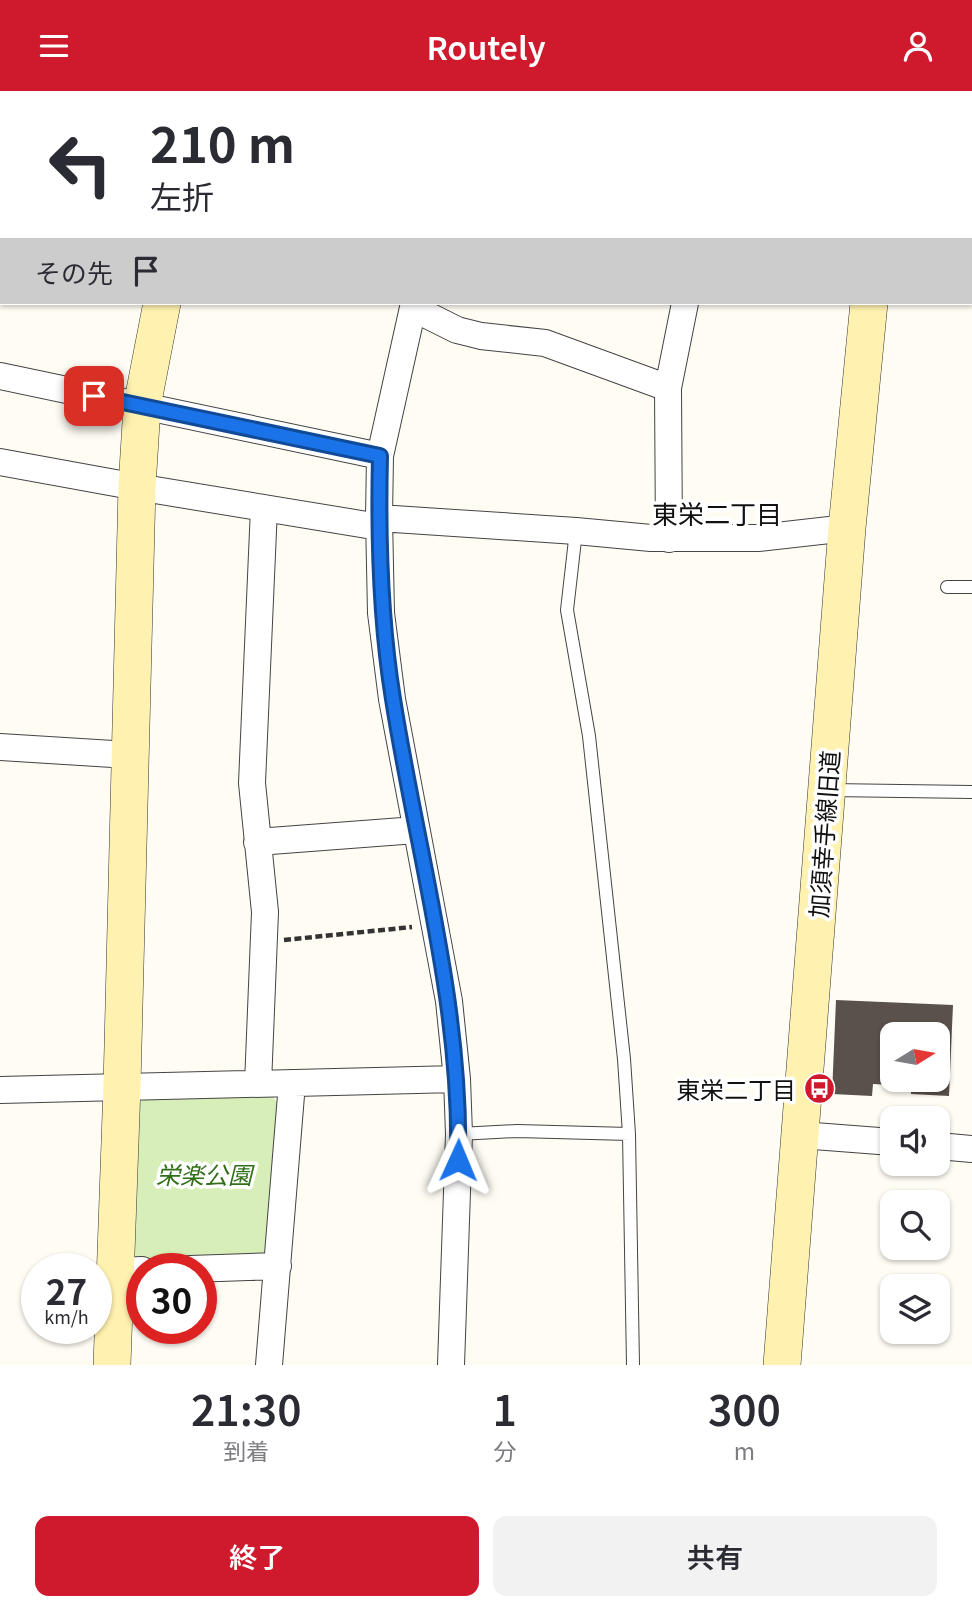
<!DOCTYPE html>
<html lang="ja">
<head>
<meta charset="utf-8">
<style>
  body { margin:0; font-family:Georgia,"Noto Sans JP",serif; background:#f2f2f3; color:#2b2b33; height:100vh; display:flex; flex-direction:column; font-size:26px; white-space:nowrap }
  * { box-sizing:border-box; margin:0 }
  p { font-size:23px; color:#7c7c81 }
  .icon { flex:none; width:38px; height:38px; fill:none; stroke:currentColor; stroke-width:2; stroke-linecap:round; stroke-linejoin:round }
  .map { position:relative; height:1274px; overflow:hidden }
  .sheet { display:flex; flex-direction:column; background:#fff; flex:1 }
  .sheet>* { flex:none }
  .hud { position:absolute; left:0px; top:0px; width:973px; height:214px; box-shadow:0 2px 5px #0004; background:#fff; color:#2b2b33; overflow:hidden }
  .needle { width:46px; rotate:79deg }
  .controls { position:absolute; left:880px; top:931px; display:grid; gap:14px }
  .controls a { display:grid; place-items:center; width:70px; height:70px; border-radius:14px; background:#fff; box-shadow:0 2px 5px #0004; font-size:35px }
  .speed { position:absolute; left:21px; top:1162px; display:flex; gap:14px; font-size:35px; font-weight:700; text-align:center }
  .speed>* { display:grid; place-content:center; width:91px; height:91px; border-radius:50%; background:#fff; box-shadow:0 2px 5px #0004; line-height:1 }
  .speed small { font-size:18px; font-weight:400 }
  .speed .limit { border:10px solid #d22; background:#fff; color:#111 }
  .pin { position:absolute; display:grid; place-items:center; width:60px; height:60px; color:#fff; margin:-30px; border-radius:14px; box-shadow:0 4px 10px #0006 }
  .me { position:absolute; width:77px; margin:-38px; rotate:1deg; stroke-linejoin:round; filter:drop-shadow(0 0 5px #0008) }
  .turn { display:flex; align-items:center; gap:24px; height:147px; padding:0 35px; font-size:32px }
  .turn .icon { width:91px; height:91px; stroke-width:2.5 }
  .turn b { display:block; font-size:49px; line-height:60px }
  .then { display:flex; align-items:center; height:66px; padding:0 35px; background:#0003; gap:14px; font-size:26px }
  .eta { display:flex; justify-content:space-evenly; align-items:center; height:119px; text-align:center }
  .eta b { font-size:42px; font-weight:600; line-height:49px }
  .action { display:flex; gap:14px; margin-top:auto; padding:14px 35px }
  .action a { flex:1; height:80px; border-radius:14px; background:#cf1a2e; color:#fff; font-size:28px; font-weight:600; line-height:80px; text-align:center }
  .action a+a { background:#f2f2f3; color:#2b2b33 }
  header { display:flex; justify-content:space-between; align-items:center; height:91px; padding:0 35px; background:#cf1a2e; color:#fff; font-size:32px; font-weight:600 }
  .map>svg:first-child { display:block }
</style>
</head>
<body>
<header><svg class="icon" aria-label="menu" viewBox="0 0 24 24"><path d="M4 6h16M4 12h16M4 18h16"/></svg>Routely<svg class="icon" aria-label="person" viewBox="0 0 24 24"><circle cx="12" cy="8" r="4"/><path d="M4 21q1-7 8-7t8 7"/></svg></header>
<div class="map">
<svg width="972" height="1274" viewBox="0 0 972 1274">
  <rect width="100%" height="100%" fill="#fffcf4"/>
  <!-- green -->
  <path fill="#d8eeb9" d="M271,1004L279,1013L268,1161L261,1168L140,1172L132,1165L137,1015L145,1007Z"/>
  <!-- building -->
  <path fill="#5b514c" fill-rule="evenodd" d="M836,909L953,914L949,1005L911,1003V995L873,993L872,1005L832,1003ZM892,943H938V989H892Z"/>
  <g fill="none" stroke-linecap="round" stroke-linejoin="round">
    <defs>
      <path id="lane" d="M576,440L567,519L589,645L624,968L629,1043L633,1274
        M947,496H972
        M830,699L972,701
        M459,1043L517,1040L629,1043"/>
      <path id="street" d="M87,2V0
        M458,2V0
        M414,212L380,365L379,427L381,522L392,608L449,910L457,988L459,1043L451,1274
        M413,217L457,239L481,245L545,252L668,297
        M0,285L380,365
        M0,371L137,396L379,436
        M379,427L576,440L651,447H758L847,437
        M669,448L668,297L685,212
        M0,656L129,664
        M257,751L416,739
        M258,993L265,821L252,692L264,417
        M0,999L457,988
        M801,1044L892,1051
        M938,1055L972,1058
        M190,1178L278,1175
        M115,1180L142,1179
        M269,1274L292,992"/>
      <path id="secondary" d="M206,2V0
        M881,2V0
        M112,1274L122,995L137,396L142,315L162,212
        M782,1274L847,437L869,212"/>
    </defs>
    <!-- lane casing -->
    <use href="#lane" stroke="#444" stroke-width="14"/>
    <!-- street casing -->
    <use href="#street" stroke="#444" stroke-width="28"/>
    <!-- secondary casing -->
    <use href="#secondary" stroke="#333" stroke-width="38"/>
    <!-- path -->
    <path stroke="#333" stroke-width="4.5" stroke-dasharray="7 3.5" stroke-linecap="butt" d="M284,849L412,836"/>
    <!-- lane -->
    <use href="#lane" stroke="#fff" stroke-width="12"/>
    <!-- street -->
    <use href="#street" stroke="#fff" stroke-width="26"/>
    <!-- secondary -->
    <use href="#secondary" stroke="#fff1af" stroke-width="37"/>
  </g>
  <g fill="none" stroke-linecap="round" stroke-linejoin="round">
    <defs>
      <path id="route" d="M94,305L380,365C378,447 380,528 393,608C417,761 462,914 458,1069"/>
    </defs>
    <!-- route casing -->
    <use href="#route" stroke="#114b97" stroke-width="18"/>
    <!-- route -->
    <use href="#route" stroke="#1a73e8" stroke-width="12"/>
  </g>
  <!-- icons -->
  <defs>
    <symbol id="bus-disc" viewBox="-11 -11 22 22"><circle r="9.5" fill="#cf1a2e" stroke="#fff"/><path d="M-5-6H5V4H4V6H2V4H-2V6H-4V4H-5ZM-3.5-4V0h7V-4ZM-3.5 1.2v1.5H-2V1.2ZM2 1.2v1.5H3.5V1.2Z" fill="#fff"/></symbol>
  </defs>
  <g fill-rule="evenodd">
    <use href="#bus-disc" x="802" y="980" width="35" height="35"/>
  </g>
  <g text-anchor="middle" dominant-baseline="central" stroke-width="7" stroke-linejoin="round" paint-order="stroke">
    <!-- street labels -->
    <g font-size="24" fill="#111" stroke="#fff">
      <text transform="translate(823 743) rotate(-86)">加須幸手線旧道</text>
    </g>
    <!-- poi labels -->
    <g font-size="24" fill="#111" stroke="#fff" text-anchor="end">
      <text x="796" y="997">東栄二丁目</text>
    </g>
    <!-- park labels -->
    <g font-size="24" font-style="italic" fill="#317019" stroke="#fff">
      <text x="204" y="1082">栄楽公園</text>
    </g>
    <!-- neighbourhood labels -->
    <g font-size="26" fill="#111" stroke="#fff">
      <text x="717" y="421">東栄二丁目</text>
    </g>
  </g>
</svg>
<div class="controls">
<a><svg class="needle" viewBox="-14 -14 28 28"><path d="M0-13l5 13h-10z" fill="#e53935"/><path d="M0 13l5-13h-10z" fill="#7c7c81"/></svg></a>
<a><svg class="icon" aria-label="sound" viewBox="0 0 24 24"><path d="M4 9h4l5-4v14l-5-4H4zM17 9q2 3 0 6"/></svg></a>
<a><svg class="icon" aria-label="search" viewBox="0 0 24 24"><circle cx="10" cy="10" r="6"/><path d="M15 15l6 6"/></svg></a>
<a><svg class="icon" aria-label="layers" viewBox="0 0 24 24"><path d="M12 4l9 5-9 5-9-5zM3 14l9 5 9-5"/></svg></a>
</div>
<div class="speed"><div>27<small>km/h</small></div><div class="limit">30</div></div>
<div class="pin" style="left:94px;top:305px;background:#d93025"><svg class="icon" aria-label="arrive" viewBox="0 0 24 24"><path d="M6 21V4h12l-3 4 3 4H6"/></svg></div>
<svg class="me" style="left:458px;top:1069px" viewBox="-20 -20 40 40"><path d="M0-17L14 15 0 8-14 15z" fill="#1a73e8" stroke="#fff" stroke-width="4"/></svg>
<div class="hud">
<div class="turn"><svg class="icon" aria-label="left" viewBox="0 0 24 24"><path d="M17 20v-9H6M10 6l-5 5 5 5"/></svg><div><b>210 m</b>左折</div></div>
<div class="then">その先<svg class="icon" aria-label="arrive" viewBox="0 0 24 24"><path d="M6 21V4h12l-3 4 3 4H6"/></svg></div>
</div>
</div>
<section class="sheet">
<div class="eta">
<div><b>21:30</b><p>到着</p></div>
<div><b>1</b><p>分</p></div>
<div><b>300</b><p>m</p></div>
</div>
<div class="action"><a>終了</a><a>共有</a></div>
</section>
</body>
</html>
